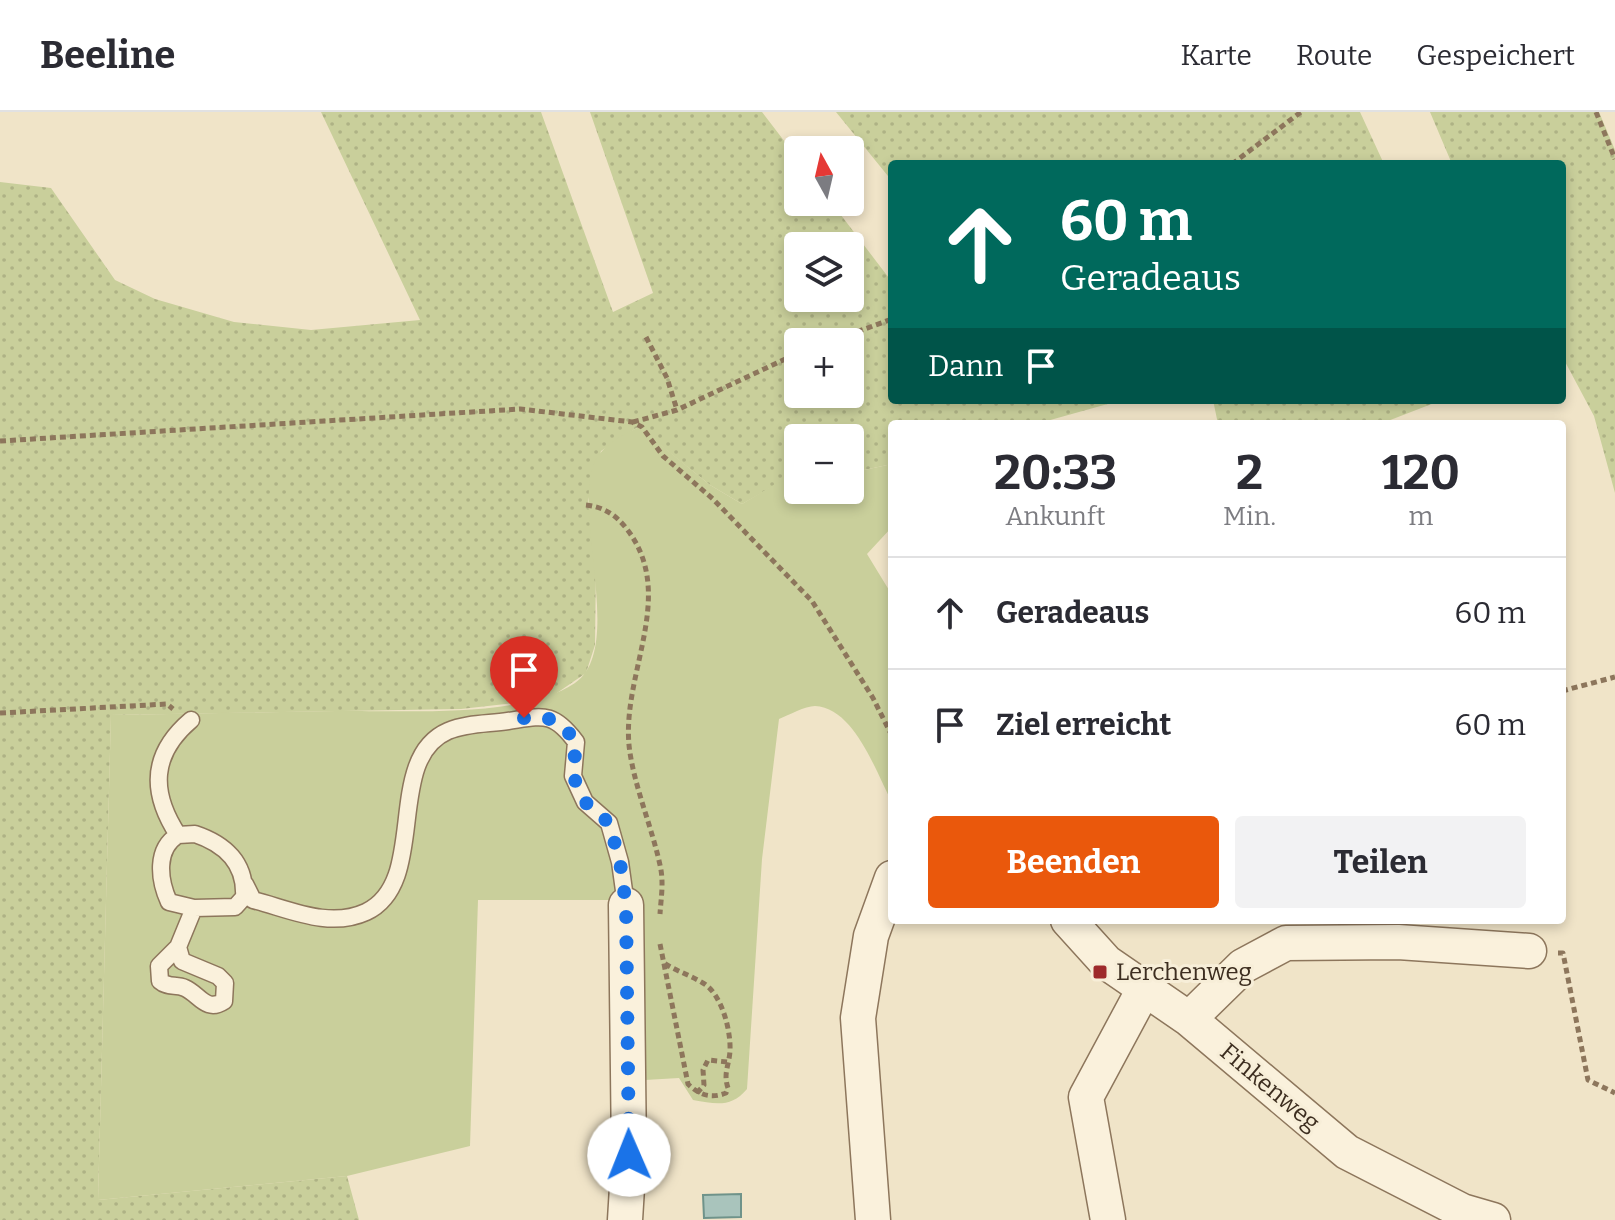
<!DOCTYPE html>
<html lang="de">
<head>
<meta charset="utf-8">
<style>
  body { margin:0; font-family:Bitter,serif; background:#f2f2f3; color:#2b2b33; height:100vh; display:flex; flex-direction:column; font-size:30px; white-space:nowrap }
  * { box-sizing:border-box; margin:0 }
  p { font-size:26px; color:#7c7c81 }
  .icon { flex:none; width:44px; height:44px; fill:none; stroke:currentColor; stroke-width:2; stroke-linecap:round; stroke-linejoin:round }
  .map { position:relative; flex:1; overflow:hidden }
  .drawer { position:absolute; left:888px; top:308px; width:678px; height:504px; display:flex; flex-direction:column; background:#fff; border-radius:8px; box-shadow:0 4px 12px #0003 }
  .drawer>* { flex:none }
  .banner { position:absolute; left:888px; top:48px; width:678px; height:244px; border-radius:8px; box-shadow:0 4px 12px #0003; background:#00695c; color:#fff; overflow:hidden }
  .needle { width:52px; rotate:352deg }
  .tools { position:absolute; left:784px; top:24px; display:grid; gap:16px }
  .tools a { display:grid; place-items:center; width:80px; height:80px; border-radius:8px; background:#fff; box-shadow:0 4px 12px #0003; font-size:40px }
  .pin { position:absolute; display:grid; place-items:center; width:68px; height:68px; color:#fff; margin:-82px -34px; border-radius:50% 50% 50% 0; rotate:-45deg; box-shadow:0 0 8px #0007 }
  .pin .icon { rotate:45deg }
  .me { position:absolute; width:88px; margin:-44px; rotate:359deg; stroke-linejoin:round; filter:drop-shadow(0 0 6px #0008) }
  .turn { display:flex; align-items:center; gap:28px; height:168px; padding:0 40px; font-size:36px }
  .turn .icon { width:104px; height:104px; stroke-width:2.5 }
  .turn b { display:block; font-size:56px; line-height:68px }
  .then { display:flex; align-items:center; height:76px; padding:0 40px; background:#0003; gap:16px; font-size:30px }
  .eta { display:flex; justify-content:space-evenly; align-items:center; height:136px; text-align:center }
  .eta b { font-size:48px; font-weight:700; line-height:56px }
  .primary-button { display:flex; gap:16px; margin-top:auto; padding:16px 40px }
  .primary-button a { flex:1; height:92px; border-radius:8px; background:#ea580c; color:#fff; font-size:32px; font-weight:700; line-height:92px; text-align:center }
  .primary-button a+a { background:#f2f2f3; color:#2b2b33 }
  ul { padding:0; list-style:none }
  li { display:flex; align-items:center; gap:24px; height:112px; padding:0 40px; border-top:2px solid #e1e1e2 }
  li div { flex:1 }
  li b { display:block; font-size:30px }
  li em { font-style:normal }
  header { display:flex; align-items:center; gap:48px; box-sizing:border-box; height:112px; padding:0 40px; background:#fff; border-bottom:2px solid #e1e1e2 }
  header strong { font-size:38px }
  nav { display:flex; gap:44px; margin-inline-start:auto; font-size:28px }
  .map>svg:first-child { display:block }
</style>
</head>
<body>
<header>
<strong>Beeline</strong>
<nav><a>Karte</a><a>Route</a><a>Gespeichert</a></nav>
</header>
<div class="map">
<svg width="1615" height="1108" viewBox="0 0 1615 1108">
  <defs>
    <pattern id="grass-dots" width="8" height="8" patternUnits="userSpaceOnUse" patternTransform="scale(2)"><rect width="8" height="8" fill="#c9cf9b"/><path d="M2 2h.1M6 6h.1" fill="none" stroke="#aeb285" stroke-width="1.8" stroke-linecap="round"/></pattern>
  </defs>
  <rect width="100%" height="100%" fill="#f0e4c8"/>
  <!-- grass -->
  <path fill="url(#grass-dots)" fill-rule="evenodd" d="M321,0H541L613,200L653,181L590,0H762L798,47V90H831L892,170V288H1122L1036,312H892V352L850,361V326H798V367L777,372L742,392L710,373L638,315L601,339L588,389L596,452L595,533L586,561L554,583L533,589L461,597L111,603L98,1088L347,1064L359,1108H0V70L51,76L115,168L155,187L234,210L311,218L420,208ZM798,134H850V186H798ZM798,230H850V282H798Z
    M836,0H1360L1384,52H892V69Z
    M1430,0H1599L1615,38V381L1594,304L1562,244V52H1452Z
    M1213,288H1442L1380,312H1218Z"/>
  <!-- park -->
  <path fill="#c9cf9b" d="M639,315L710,373L742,392L777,371L798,367V378H850V361L892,352V415L867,442L892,483V690C876,661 855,596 815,594C805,594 789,603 779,607L762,747L747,977C731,996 716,992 693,988L679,966L645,968L639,788H478L470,1034L347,1064L98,1088L111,603C186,602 261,600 336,599C400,598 523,607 575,571C630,533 561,378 603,338C612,328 627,321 639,315Z"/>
  <!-- water -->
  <path fill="#a9c4bc" stroke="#6f938a" stroke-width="2" d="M741,1082V1105L704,1106L703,1083Z"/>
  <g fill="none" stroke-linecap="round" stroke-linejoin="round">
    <defs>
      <path id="service" d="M195,722C225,732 246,751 244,785L235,795L194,796L169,790C159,768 155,737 178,723Z
        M178,723C150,680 151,642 191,608
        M245,772L253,788C289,797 329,817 366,800C430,770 383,647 448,619C467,611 488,612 508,609C543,604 553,599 576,630L573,664L585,690L609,711L620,750L626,793
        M178,835L159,854L160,869C168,876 176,872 185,876C199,882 206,901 224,889L225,871L218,864L182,849L178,835L194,796"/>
      <path id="minor" d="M1068,808L1106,850L1189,907L1347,1040L1462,1099L1493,1108
        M1189,907L1243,854L1286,831L1398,830L1529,839
        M625,1108L629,1043L626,793
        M873,1108L858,906L871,824L892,766
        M1108,1108L1086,985L1144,877"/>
    </defs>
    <!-- service casing -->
    <use href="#service" stroke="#8d765c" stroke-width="19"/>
    <!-- minor casing -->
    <use href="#minor" stroke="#8d765c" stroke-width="37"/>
    <!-- path -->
    <path stroke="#8d765c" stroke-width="5" stroke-dasharray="6 4" stroke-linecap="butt" d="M1596,0L1615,47
      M1232,52L1301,0
      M646,225L667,266L677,298
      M829,230L892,207
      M633,310L677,298L798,241
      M0,329L520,297L632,310L642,315L663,344L713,387L812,489L873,586L892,624
      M586,393C603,395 615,402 626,416C680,484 618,565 630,641C636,679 652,716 660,753C664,770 661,786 660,802
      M1562,579L1615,565
      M0,601L167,592L173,597
      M660,832L688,972C699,983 711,987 726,981L728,976C723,961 729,954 730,939C731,919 722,882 703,871C690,863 676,859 664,851
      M1558,841H1563L1588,968L1615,981
      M697,981L704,973L703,958L708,948L727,950"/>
    <!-- service -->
    <use href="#service" stroke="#faf1dc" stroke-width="16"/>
    <!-- minor -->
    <use href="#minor" stroke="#faf1dc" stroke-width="34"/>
  </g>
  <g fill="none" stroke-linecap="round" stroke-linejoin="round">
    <!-- route -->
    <path stroke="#1a73e8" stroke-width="14" stroke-dasharray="0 25.2" d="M524,606C550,602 561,610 576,630L573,664L585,690L609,711L620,750L626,793L629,1043"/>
  </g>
  <!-- markers -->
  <rect fill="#9e2a2b" stroke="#f7eed8" stroke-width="3" x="1092" y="852" width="16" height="16" rx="4"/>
  <g text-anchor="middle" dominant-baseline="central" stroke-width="6" stroke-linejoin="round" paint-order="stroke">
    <!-- poi labels -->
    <g font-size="24" fill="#3d2e20" stroke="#f7eed8" text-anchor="start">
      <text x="1116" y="860">Lerchenweg</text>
    </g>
    <!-- street labels -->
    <g font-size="24" fill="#3d2e20" stroke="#f7eed8">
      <text transform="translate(1270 975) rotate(40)">Finkenweg</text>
    </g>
  </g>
</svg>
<div class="tools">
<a><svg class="needle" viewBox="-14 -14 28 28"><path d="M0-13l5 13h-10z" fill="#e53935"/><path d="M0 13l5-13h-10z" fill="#7c7c81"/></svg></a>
<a><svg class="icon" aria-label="layers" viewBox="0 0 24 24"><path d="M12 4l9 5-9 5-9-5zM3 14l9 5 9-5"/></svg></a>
<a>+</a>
<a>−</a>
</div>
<div class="pin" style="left:524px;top:606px;background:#d93025"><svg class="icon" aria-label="arrive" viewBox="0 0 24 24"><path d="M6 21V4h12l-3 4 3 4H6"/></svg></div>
<svg class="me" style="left:629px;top:1043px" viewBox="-20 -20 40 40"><circle r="19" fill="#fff"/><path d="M0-13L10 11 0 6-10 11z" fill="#1a73e8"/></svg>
<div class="banner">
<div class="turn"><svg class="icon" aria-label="ahead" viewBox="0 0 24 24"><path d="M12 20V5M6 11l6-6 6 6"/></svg><div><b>60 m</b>Geradeaus</div></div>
<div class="then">Dann<svg class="icon" aria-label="arrive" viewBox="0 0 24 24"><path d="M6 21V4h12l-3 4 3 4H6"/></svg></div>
</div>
<section class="drawer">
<div class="eta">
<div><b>20:33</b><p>Ankunft</p></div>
<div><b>2</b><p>Min.</p></div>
<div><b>120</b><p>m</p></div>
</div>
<ul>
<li><svg class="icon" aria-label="ahead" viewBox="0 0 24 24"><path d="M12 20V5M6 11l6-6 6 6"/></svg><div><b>Geradeaus</b></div><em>60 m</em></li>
<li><svg class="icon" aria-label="arrive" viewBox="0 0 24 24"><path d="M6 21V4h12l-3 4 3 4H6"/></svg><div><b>Ziel erreicht</b></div><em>60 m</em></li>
</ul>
<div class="primary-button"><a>Beenden</a><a>Teilen</a></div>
</section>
</div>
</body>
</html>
